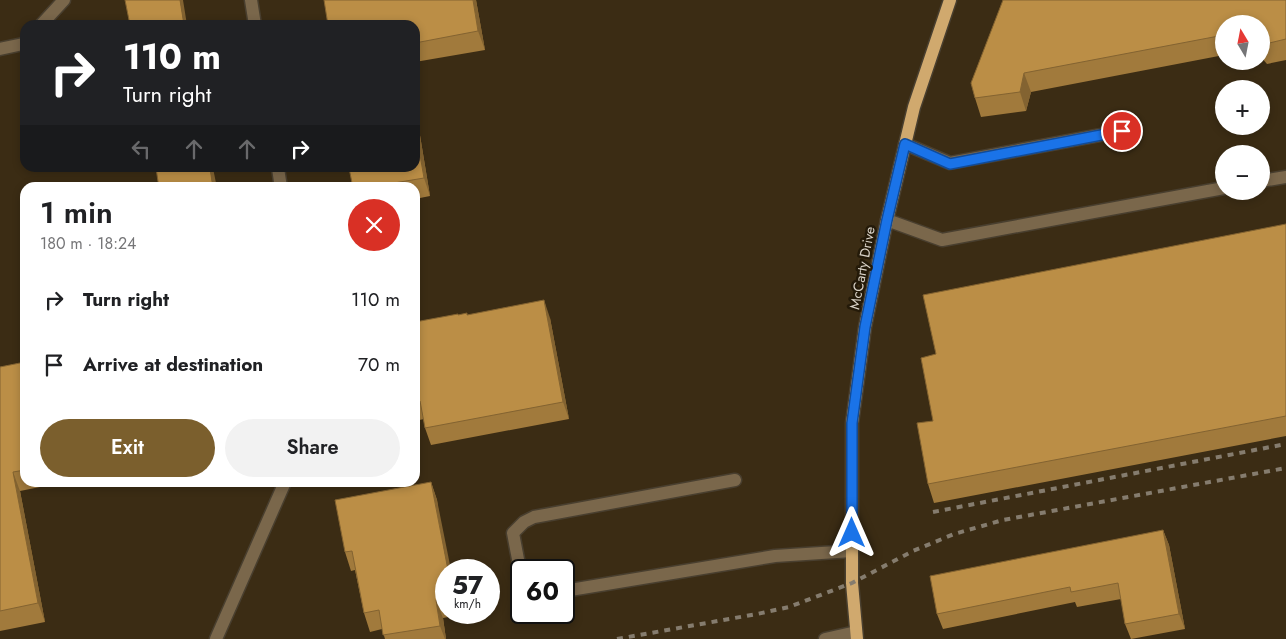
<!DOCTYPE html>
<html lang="en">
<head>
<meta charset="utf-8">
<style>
  body { margin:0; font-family:Jost,sans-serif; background:#f2f2f2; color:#202124; height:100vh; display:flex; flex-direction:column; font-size:19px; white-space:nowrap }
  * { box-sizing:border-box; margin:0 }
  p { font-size:16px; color:#757577 }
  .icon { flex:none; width:28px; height:28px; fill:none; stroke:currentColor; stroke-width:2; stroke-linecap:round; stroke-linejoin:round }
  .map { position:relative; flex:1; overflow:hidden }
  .side { position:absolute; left:20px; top:182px; width:400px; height:305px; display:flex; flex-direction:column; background:#fff; border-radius:15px; box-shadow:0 2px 8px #0003 }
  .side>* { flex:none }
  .hud { position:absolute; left:20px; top:20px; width:400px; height:152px; border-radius:15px; box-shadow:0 2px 8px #0003; background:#202124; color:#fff; overflow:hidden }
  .needle { width:32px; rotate:350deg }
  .tools { position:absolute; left:1215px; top:15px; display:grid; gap:10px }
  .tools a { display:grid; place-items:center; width:55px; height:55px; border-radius:50%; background:#fff; box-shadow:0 2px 8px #0003; font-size:25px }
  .speed { position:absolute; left:435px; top:559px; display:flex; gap:10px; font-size:25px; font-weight:700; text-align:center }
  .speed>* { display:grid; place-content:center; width:65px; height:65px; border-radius:50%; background:#fff; box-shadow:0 2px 8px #0003; line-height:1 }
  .speed small { font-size:12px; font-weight:400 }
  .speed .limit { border:2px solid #111; border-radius:8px; background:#fff; color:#111 }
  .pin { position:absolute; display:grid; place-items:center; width:42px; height:42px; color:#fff; margin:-21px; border:2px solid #fff; border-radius:50%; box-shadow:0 1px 5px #0007 }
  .me { position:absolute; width:55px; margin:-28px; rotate:0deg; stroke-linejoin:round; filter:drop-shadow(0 0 4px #0008) }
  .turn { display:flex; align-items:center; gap:18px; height:105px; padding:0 20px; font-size:22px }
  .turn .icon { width:65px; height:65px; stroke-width:2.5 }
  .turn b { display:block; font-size:35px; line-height:42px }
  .lanes { display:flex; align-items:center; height:48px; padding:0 20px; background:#0003; justify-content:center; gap:25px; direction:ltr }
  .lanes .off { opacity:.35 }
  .round { display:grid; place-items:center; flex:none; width:52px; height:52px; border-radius:26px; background:#f2f2f2 }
  .summary { display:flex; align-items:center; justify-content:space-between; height:85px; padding:0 20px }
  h1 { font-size:30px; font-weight:600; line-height:38px }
  .action { display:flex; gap:10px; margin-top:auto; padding:10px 20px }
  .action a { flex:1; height:58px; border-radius:30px; background:#7b5f2d; color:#fff; font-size:20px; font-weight:600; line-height:58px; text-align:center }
  .action a+a { background:#f2f2f2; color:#202124 }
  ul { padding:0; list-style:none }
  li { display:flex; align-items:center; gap:15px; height:65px; padding:0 20px }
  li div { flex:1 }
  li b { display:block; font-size:19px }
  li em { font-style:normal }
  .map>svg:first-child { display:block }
</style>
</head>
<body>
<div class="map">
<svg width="1286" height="639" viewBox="0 0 1286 639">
  <rect width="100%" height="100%" fill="#2e2312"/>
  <!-- built -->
  <path fill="#3b2c14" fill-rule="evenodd" d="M0,0H1286V639H0ZM1224,24H1261V61H1224ZM25,25H415V168H25ZM1224,89H1261V126H1224ZM1224,154H1261V191H1224ZM25,188H415V482H25ZM446,570H489V612H446ZM521,570H564V612H521Z"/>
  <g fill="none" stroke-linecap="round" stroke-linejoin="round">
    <defs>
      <path id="minor" d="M251,0L255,25
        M41,25L64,0
        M0,49L23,44L25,42
        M905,144L950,163L1122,131
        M278,168L281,188
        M1261,181L1286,177
        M887,220L942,240L1224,188
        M521,575L513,533L524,522L534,517L735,480
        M564,591L775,556L852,551
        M216,639L285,482
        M825,639L856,632"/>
      <path id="major" d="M857,639L852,583V423L865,327L887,220L914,107L950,0"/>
    </defs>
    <!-- minor casing -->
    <use href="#minor" stroke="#493f2f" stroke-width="15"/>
    <!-- major casing -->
    <use href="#major" stroke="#493f2f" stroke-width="15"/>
    <!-- minor -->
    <use href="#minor" stroke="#7a674b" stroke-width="12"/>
    <!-- major -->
    <use href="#major" stroke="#d0a96e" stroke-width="12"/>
    <!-- rail -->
    <path stroke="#857c6e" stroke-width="4" stroke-dasharray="6 6" stroke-linecap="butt" d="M933,512L1286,444
      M617,639L757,614L789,607L852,583L913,551L954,534L1003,520L1286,468"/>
  </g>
  <!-- wall -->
  <path fill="#a17a3c" d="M324,0H476L485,50L415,62V25Z
    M1286,0V60L1267,64L1261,57V24H1224V55L1031,92L1026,111L981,117L975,98L971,83Z
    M415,105L430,196L415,199V188H353Z
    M1286,224V436L934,503L928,484L933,421L936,354Z
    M458,315H467L550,318L569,419L431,445L425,428L424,419L415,421V322Z
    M25,362V482H65L20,491L45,622L0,631V367Z
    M431,482L437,500L446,570V612H459V615L443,618L446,639H385L382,629L370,632L364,613L355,570L351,571L345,552Z
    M1163,530L1169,545L1185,629L1131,639L1125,624L1121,599L1077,607L1075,602L943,629L937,614Z"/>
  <!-- shaded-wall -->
  <path fill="#836331" d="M180,0H183L187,25H184Z
    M473,0H476L485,50L478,31Z
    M1024,73L1031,92L1026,111L1020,92Z
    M415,105L430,196L424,178L415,126Z
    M210,168H213L217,188H213Z
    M544,300L550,318L569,419L563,402Z
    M13,472L20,491L45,622L38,603Z
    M431,482L437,500L451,570H448Z
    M1163,530L1169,545L1185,629L1179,614Z
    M436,600L443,618L446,639H445L440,626Z"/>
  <!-- building -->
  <path fill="#bb8e46" stroke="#836331" d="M125,0H180L184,25H130Z
    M324,0H473L478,31L415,43V25H328Z
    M1003,0H1286V39L1261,45V24H1224V35L1024,73L1020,92L975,98L971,83Z
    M415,126L424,178L364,188H353L349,168H415Z
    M156,168H210L213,188H159Z
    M1286,224V416L928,484L917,423L933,421L921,358L936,354L923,295Z
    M544,300L563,402L425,428L420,401L415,402V322L458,314V315L467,313V315Z
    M25,362V470L13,472L38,603L0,611V367Z
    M431,482L448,570H446V598L436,600L440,626L383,635L379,610L364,613L352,551L345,552L335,500Z
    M1163,530L1179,614L1125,624L1118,583L1071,592L1070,587L937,614L930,576Z"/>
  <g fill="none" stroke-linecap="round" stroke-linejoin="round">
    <defs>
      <path id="route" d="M852,533V423L865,327L887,220L905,144L950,164L1122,131"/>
    </defs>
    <!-- route casing -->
    <use href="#route" stroke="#114b97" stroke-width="12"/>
    <!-- route -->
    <use href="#route" stroke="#1a73e8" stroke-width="9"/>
  </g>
  <g text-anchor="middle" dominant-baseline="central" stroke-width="5" stroke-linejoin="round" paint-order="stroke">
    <!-- street labels -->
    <g font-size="14" fill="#d9d2c7" stroke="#241a09">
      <text transform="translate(862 268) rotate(-79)">McCarty Drive</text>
    </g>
  </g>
</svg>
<div class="tools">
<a><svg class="needle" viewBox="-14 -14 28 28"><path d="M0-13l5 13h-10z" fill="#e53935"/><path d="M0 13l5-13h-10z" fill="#757577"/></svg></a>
<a>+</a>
<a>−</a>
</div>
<div class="speed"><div>57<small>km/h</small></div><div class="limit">60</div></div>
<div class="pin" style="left:1122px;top:131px;background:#d93025"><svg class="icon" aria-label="arrive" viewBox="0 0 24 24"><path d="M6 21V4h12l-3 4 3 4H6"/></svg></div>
<svg class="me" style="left:852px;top:533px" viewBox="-20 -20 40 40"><path d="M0-17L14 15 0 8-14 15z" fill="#1a73e8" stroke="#fff" stroke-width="4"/></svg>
<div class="hud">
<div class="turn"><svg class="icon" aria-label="right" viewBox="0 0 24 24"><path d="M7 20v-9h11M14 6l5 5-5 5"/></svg><div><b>110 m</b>Turn right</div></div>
<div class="lanes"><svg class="icon off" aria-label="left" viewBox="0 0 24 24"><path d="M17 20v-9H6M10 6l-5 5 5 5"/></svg><svg class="icon off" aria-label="ahead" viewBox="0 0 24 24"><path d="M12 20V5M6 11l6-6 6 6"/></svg><svg class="icon off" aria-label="ahead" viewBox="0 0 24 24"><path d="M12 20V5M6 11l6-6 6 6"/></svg><svg class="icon" aria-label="right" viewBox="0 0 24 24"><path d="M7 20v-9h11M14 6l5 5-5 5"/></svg></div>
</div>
<section class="side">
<div class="summary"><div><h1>1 min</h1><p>180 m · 18:24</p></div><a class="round" style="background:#d93025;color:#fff"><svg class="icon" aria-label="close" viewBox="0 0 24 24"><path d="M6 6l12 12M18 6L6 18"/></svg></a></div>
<ul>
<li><svg class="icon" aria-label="right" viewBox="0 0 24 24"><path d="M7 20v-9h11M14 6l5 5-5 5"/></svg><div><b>Turn right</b></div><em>110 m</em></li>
<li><svg class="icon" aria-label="arrive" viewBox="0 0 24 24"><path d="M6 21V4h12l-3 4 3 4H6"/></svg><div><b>Arrive at destination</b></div><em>70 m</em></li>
</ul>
<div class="action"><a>Exit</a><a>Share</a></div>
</section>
</div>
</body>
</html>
